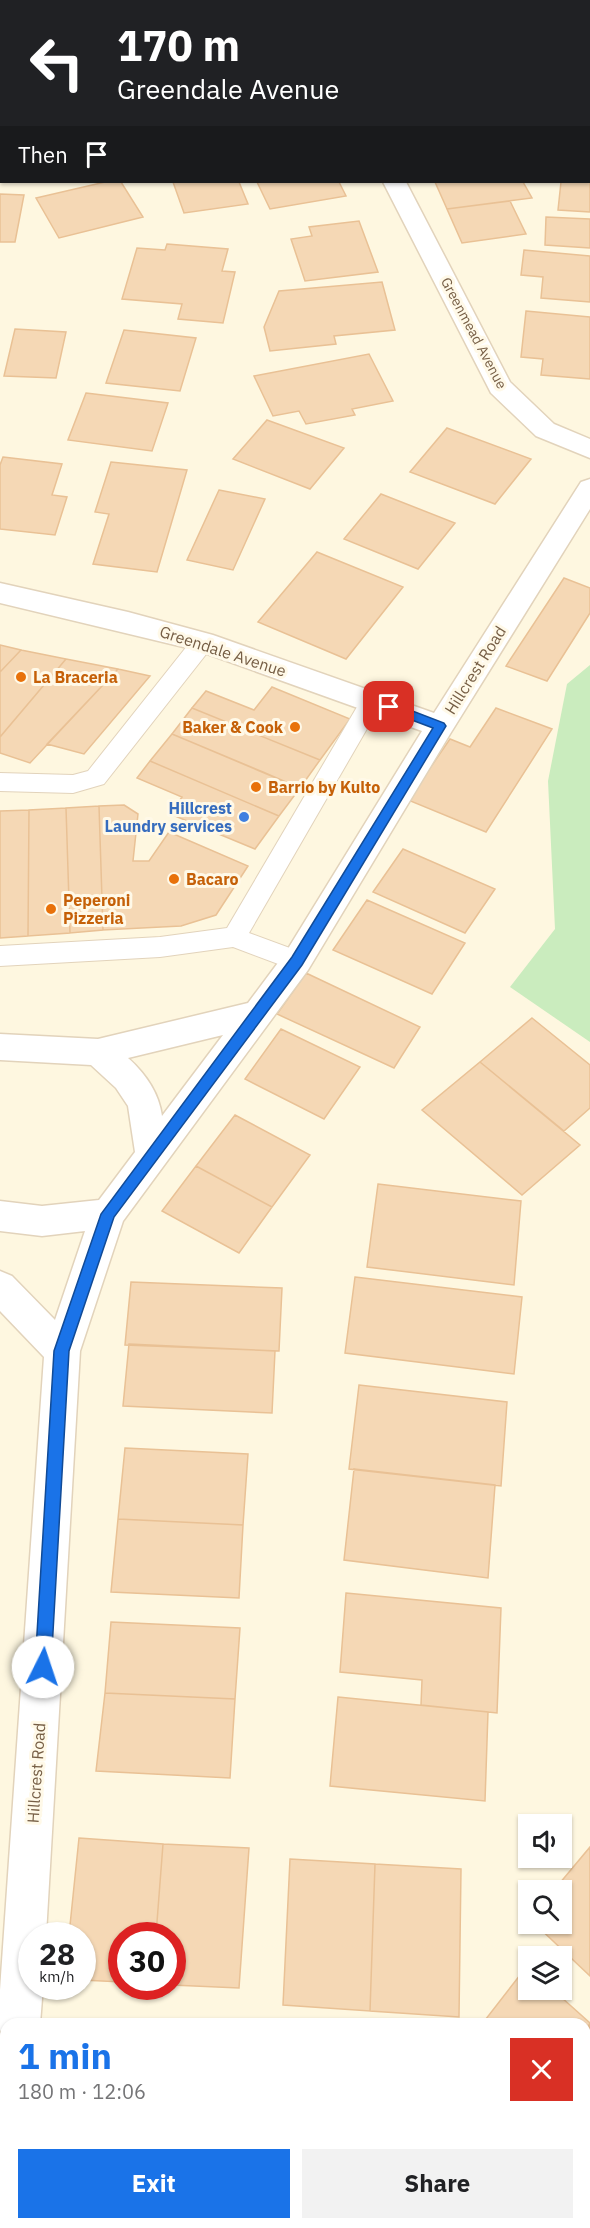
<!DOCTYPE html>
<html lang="en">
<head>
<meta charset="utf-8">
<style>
  body { margin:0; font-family:"IBM Plex Sans",sans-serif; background:#f2f2f2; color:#202124; height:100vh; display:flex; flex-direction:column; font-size:22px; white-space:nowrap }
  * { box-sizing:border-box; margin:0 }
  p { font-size:20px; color:#757577 }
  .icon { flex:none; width:33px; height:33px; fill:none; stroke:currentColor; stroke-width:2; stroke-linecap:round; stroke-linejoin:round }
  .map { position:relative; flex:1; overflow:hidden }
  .sheet { position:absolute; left:0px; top:2018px; width:591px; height:212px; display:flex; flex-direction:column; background:#fff; border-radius:18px 18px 0 0; box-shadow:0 2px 4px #0004 }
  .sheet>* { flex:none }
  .guide { position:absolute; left:0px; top:0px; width:591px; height:183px; box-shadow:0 2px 4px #0004; background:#202124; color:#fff; overflow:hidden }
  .tools { position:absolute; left:518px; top:1814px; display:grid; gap:12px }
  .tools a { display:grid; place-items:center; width:54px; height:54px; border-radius:0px; background:#fff; box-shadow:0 2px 4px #0004; font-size:30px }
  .speed { position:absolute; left:18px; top:1922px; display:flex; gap:12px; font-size:30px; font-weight:700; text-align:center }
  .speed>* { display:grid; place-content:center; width:78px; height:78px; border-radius:50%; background:#fff; box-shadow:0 2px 4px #0004; line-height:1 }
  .speed small { font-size:15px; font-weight:400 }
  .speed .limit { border:9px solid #d22; background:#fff; color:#111 }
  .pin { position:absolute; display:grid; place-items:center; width:51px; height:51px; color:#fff; margin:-26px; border-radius:12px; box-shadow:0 3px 9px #0006 }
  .me { position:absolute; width:66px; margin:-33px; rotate:4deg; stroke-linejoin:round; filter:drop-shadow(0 0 4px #0008) }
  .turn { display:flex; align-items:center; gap:21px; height:126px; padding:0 18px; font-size:27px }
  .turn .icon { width:78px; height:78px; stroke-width:2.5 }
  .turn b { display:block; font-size:42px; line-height:51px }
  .then { display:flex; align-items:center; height:57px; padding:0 18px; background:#0003; gap:12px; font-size:22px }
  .round { display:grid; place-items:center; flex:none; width:63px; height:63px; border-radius:0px; background:#f2f2f2 }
  .overview { display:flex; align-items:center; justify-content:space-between; height:102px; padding:0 18px }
  h1 { font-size:36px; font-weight:800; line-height:45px; color:#1a73e8 }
  .action { display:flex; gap:12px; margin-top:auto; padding:12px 18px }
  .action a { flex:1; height:69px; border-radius:0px; background:#1a73e8; color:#fff; font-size:24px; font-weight:800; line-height:69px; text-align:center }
  .action a+a { background:#f2f2f2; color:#202124 }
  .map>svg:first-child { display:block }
</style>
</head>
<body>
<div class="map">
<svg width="590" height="2228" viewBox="0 0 590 2228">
  <rect width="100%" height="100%" fill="#fef7e0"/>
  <!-- green -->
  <path fill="#caecbe" d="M590,665V1042L510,987L555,929L548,781L567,684Z"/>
  <!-- building -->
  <path fill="#f5d8b5" stroke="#e9c195" stroke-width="1.5" d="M42,0H127L128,2H43Z
    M342,0H406L407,2H343Z
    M590,181V212L558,210L561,182Z
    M105,182H121L143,217L59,238L36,198Z
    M173,182H239L248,204L184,213Z
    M257,182H339L346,196L270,209Z
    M435,182H523L532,198L447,209Z
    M0,194L24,195L15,242H0Z
    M510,201L526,234L462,243L447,209Z
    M546,217L590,219V248L545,245Z
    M359,221L378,272L305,281L291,239L312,236L309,227Z
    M167,244L228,249L222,271L235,272L223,323L178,319L182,304L122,299L137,248L165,250Z
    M524,250L590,256V302L541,298L543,277L521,275Z
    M382,282L395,330L334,336L336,344L270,351L264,327L279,291Z
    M526,311L590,317V379L541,375L543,359L521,357Z
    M15,329L66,332L56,378L4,376Z
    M124,330L196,338L180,391L106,383Z
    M369,354L393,401L352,409L355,415L306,424L299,411L273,416L254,376Z
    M86,393L168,403L152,451L68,440Z
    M267,420L344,448L310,489L233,459Z
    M447,428L531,459L495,504L410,472Z
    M3,457L62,464L52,495L67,497L55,535L0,529V465Z
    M111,462L187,470L157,572L93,564L109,514L95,512Z
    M219,490L265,499L233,570L187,560Z
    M381,494L455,523L418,569L344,539Z
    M317,552L403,587L346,659L258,622Z
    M564,578L590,588V613L547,681L506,666Z
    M0,645L21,650L0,672Z
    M21,650L66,659L0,737V672Z
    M66,659L118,669L30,763L0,753V737Z
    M118,669L150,676L84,754L47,744Z
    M272,687L350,719L320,760L192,708L206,691L254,710Z
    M192,708L320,760L300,788L172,734Z
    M496,708L552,729L486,832L408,800L450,739L470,747Z
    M172,734L263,772L300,788L279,816L150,761Z
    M150,761L279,816L255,849L170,814L182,797L137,778Z
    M124,805L138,814L133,861H149L169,832L248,866L216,915L181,926L103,930L99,806Z
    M99,806L103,930L70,933L66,808Z
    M66,808L70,933L28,936L29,810Z
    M29,810L28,936L0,938V811Z
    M403,849L495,889L465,933L373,892Z
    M367,900L465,943L432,994L333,950Z
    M306,973L420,1027L394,1068L277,1014Z
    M532,1018L590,1065V1108L564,1131L480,1062Z
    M281,1029L360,1067L324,1119L245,1079Z
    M480,1062L580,1145L522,1195L422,1110Z
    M235,1115L310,1155L272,1207L196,1166Z
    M196,1166L272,1207L239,1253L162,1211Z
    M378,1184L521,1201L514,1285L367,1267Z
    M355,1277L522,1297L514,1374L345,1353Z
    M131,1282L282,1288L279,1351L125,1345Z
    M129,1344L275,1351L272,1413L123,1406Z
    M359,1385L507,1402L501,1486L349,1469Z
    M125,1448L248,1454L243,1525L118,1519Z
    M354,1469L495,1485L488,1578L344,1560Z
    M118,1519L243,1525L239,1598L111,1592Z
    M346,1593L501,1608L497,1713L421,1705L422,1680L340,1672Z
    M111,1622L240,1628L235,1699L105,1693Z
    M105,1693L235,1699L230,1778L96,1771Z
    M338,1697L488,1712L485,1801L330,1786Z
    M79,1838L163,1844L156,1935H122V1982L82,1980V1935H69Z
    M163,1844L249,1848L239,1988L172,1985V1935H156Z
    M590,1847V1976L534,1923H561V1890H554Z
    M290,1859L375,1864L370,2011L283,2005Z
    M375,1864L461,1869L459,2017L370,2011Z
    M527,1966L528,1989H552L590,2023L585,2032V2024H482Z
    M590,2025V2152L585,2158V2032Z
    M590,2199V2228H581L576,2223H585V2206Z
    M24,2223H119L124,2228H20Z"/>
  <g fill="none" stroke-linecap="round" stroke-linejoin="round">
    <defs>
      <path id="lane" d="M203,634L211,636L214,642L211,648L104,784L73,793L0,791V773L73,775L88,771L195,636Z
        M372,693L380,695L383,701L249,933L306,954L309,961L306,968L297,971L233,947L160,957L0,966V946L160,937L227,928L364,695Z"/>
      <path id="street" d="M293,0H315V2H293Z
        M0,154L2,155V169L0,168Z
        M383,182H406L510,382L554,424L590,439V458L536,436L491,393Z
        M590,479V509L450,734L308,970L123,1221L80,1351L46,1935H32V1986H43L40,2024H6V2040L0,2030V1990L44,1357L0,1311V1271L12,1276L55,1320L85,1231L42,1236L0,1231V1201L42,1206L99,1200L135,1152L128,1106L116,1088L91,1065L0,1060V1034L98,1039L248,1003L286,952L422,731L196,650L0,603V583L128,612L213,635L434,713L581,482ZM223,1035L162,1116C159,1093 145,1073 128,1058Z
        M6,2080V2135L0,2138V2083Z
        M304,2223H351L353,2228H306Z"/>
    </defs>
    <!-- lane casing -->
    <use href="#lane" stroke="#e2d3bb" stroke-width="2"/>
    <!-- street casing -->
    <use href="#street" stroke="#e2d3bb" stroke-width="3"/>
    <!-- lane -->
    <use href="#lane" fill="#fff" fill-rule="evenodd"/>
    <!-- street -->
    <use href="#street" fill="#fff" fill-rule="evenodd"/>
  </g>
  <!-- route -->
  <path fill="#1a73e8" stroke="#114b97" stroke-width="1.5" d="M389,702L444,723L446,726L302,965L114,1217L69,1351L51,1667L48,1672L43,1675L37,1672L35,1667L54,1351L101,1214L292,957L433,728L385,710L383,707Z"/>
  <!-- markers -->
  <g fill="#e8710a" stroke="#fff9e8" stroke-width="2">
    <circle cx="21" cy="677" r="6"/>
    <circle cx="295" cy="727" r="6"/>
    <circle cx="256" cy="787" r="6"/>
    <circle cx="174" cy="879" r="6"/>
    <circle cx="51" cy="909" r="6"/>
  </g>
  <circle fill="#3f7fe0" stroke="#fff9e8" stroke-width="2" cx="244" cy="817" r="6"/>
  <g text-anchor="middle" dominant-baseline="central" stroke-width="6" stroke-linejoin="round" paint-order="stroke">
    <!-- far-street labels -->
    <g font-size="14" fill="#765e45" stroke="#fff9e8">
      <text transform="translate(474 333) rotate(62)">Greenmead Avenue</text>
    </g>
    <!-- street labels -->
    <g font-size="16" fill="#765e45" stroke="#fff9e8">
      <text transform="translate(223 651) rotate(18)">Greendale Avenue</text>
      <text transform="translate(475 670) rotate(-58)">Hillcrest Road</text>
      <text transform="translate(36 1773) rotate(-86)">Hillcrest Road</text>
    </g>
    <!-- food labels -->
    <g font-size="16" font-weight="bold" fill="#c56008" stroke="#fff9e8" text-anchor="start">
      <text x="33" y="677">La Braceria</text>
      <text x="283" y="727" text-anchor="end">Baker &amp; Cook</text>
      <text x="268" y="787">Barrio by Kulto</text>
      <text x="186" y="879">Bacaro</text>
      <text x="63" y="900">Peperoni<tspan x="63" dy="18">Pizzeria</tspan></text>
    </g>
    <!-- shop labels -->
    <g font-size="16" font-weight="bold" fill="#366cbe" stroke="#fff9e8" text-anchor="end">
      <text x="232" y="808">Hillcrest<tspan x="232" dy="18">Laundry services</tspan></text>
    </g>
  </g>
</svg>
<div class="tools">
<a><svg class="icon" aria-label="sound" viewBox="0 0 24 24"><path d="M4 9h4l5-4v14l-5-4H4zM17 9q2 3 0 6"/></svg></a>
<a><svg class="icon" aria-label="search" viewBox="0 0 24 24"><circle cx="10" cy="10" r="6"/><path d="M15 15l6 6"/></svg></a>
<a><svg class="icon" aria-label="layers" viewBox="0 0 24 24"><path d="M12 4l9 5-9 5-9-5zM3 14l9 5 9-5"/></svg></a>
</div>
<div class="speed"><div>28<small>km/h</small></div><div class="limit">30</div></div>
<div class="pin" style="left:389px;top:707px;background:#d93025"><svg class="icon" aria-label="arrive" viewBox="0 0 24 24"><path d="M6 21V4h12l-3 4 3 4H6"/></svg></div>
<svg class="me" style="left:43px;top:1667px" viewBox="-20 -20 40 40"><circle r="19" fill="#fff"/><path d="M0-13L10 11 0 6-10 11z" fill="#1a73e8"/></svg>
<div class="guide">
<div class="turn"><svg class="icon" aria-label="left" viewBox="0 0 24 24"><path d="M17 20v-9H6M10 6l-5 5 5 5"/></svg><div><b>170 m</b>Greendale Avenue</div></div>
<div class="then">Then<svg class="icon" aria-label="arrive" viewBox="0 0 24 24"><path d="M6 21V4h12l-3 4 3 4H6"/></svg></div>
</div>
<section class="sheet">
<div class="overview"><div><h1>1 min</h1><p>180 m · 12:06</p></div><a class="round" style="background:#d93025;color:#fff"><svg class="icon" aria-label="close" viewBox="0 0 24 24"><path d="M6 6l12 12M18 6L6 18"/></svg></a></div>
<div class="action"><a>Exit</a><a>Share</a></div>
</section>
</div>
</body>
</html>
